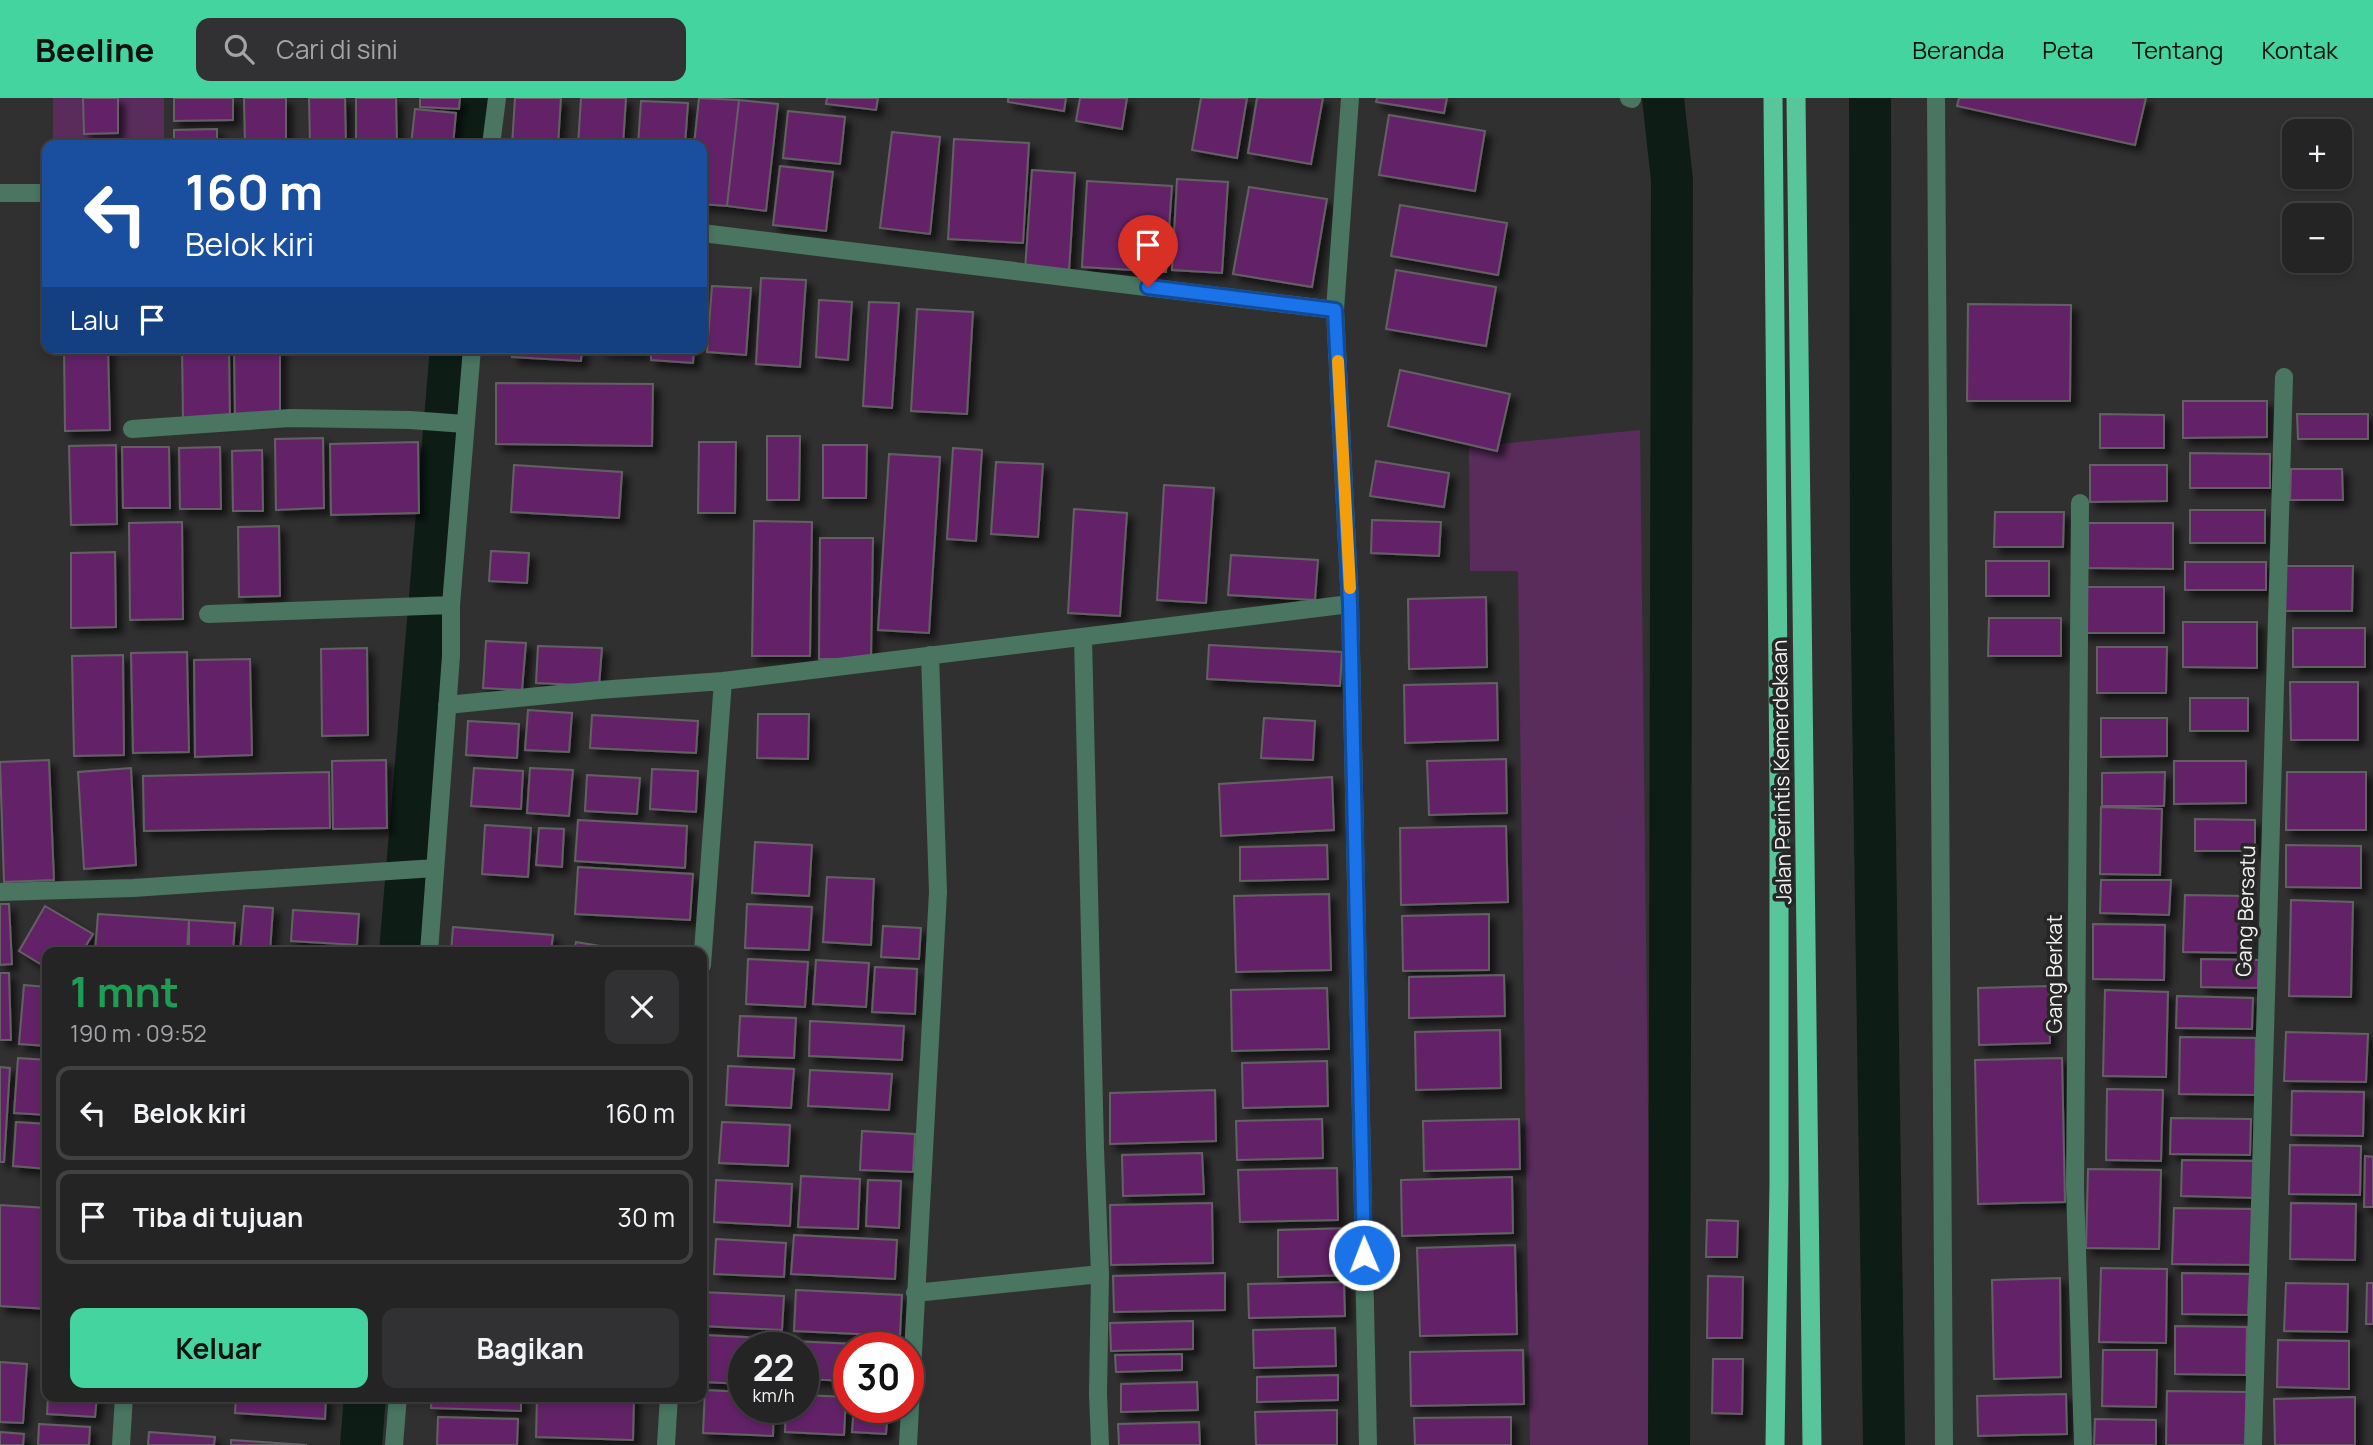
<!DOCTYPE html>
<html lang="id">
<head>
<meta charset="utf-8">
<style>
  body { margin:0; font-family:Manrope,sans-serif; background:#313032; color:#f1f3f6; height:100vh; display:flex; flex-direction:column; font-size:26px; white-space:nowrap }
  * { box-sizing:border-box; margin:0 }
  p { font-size:23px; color:#a3a4a7 }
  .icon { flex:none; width:38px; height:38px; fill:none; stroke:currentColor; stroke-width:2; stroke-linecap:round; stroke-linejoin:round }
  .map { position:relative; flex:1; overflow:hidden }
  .sheet { position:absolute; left:42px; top:849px; width:665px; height:455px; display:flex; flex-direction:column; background:#252425; border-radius:14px; box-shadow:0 4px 10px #0003,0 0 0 2px #424142 }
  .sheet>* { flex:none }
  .hud { position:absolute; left:42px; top:42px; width:665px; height:214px; border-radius:14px; box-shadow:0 4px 10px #0003,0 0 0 2px #424142; background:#1a4fa0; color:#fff; overflow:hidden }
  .controls { position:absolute; left:2282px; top:21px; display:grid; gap:14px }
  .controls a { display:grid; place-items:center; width:70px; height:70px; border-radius:14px; background:#252425; box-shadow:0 4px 10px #0003,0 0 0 2px #424142; font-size:35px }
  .speed { position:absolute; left:728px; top:1234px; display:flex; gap:14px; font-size:35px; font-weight:700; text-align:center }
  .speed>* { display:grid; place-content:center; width:91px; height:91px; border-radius:50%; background:#252425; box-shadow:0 4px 10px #0003,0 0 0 2px #424142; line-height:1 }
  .speed small { font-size:18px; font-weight:400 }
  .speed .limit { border:10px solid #d22; background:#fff; color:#111 }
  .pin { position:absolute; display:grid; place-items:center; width:60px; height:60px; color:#fff; margin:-72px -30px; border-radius:50% 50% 50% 0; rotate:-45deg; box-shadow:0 0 7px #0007 }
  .pin .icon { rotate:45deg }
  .me { position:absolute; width:77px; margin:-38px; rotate:359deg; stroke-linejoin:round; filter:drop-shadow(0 0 5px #0008) }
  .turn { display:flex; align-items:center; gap:24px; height:147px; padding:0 28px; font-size:32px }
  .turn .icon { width:91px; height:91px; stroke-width:2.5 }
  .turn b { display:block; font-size:49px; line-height:60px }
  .then { display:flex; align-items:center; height:66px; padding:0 28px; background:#0003; gap:14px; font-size:26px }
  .round { display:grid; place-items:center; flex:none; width:74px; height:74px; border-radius:14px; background:#313032 }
  .overview { display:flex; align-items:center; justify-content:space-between; height:119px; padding:0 28px }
  h1 { font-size:42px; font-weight:700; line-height:52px; color:#1e9e55 }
  .primary-button { display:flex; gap:14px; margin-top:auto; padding:14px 28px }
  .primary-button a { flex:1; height:80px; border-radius:14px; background:#44d49f; color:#111; font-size:28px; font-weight:700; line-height:80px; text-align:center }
  .primary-button a+a { background:#313032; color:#f1f3f6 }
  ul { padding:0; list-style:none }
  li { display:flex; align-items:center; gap:21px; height:94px; margin:0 14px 10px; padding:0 14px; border:4px solid #424142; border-radius:14px }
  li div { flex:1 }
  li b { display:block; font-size:26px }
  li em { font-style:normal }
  header { display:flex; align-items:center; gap:42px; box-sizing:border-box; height:98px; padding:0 35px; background:#44d49f; color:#111 }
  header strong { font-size:33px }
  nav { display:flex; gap:38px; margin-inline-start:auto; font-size:24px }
  .search { width:490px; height:63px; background:#313032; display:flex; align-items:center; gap:18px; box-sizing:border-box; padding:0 24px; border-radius:14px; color:#a3a4a7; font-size:26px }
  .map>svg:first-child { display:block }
</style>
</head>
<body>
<header>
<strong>Beeline</strong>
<div class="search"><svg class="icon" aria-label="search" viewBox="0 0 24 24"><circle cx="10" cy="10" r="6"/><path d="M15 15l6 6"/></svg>Cari di sini</div>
<nav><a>Beranda</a><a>Peta</a><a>Tentang</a><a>Kontak</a></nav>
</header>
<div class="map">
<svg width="2373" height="1347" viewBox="0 0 2373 1347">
  <defs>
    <filter id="shadow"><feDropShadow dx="6" dy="6" stdDeviation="3.5" flood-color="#0009"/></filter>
  </defs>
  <rect width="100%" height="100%" fill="#313031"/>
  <!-- green -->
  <path fill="#5a2c5c" d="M53,0H164V47H53Z
    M1640,332L1652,1347H1530L1518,473H1470L1469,349Z"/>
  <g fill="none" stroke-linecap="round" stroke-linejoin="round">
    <!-- canal -->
    <path stroke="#0d1d16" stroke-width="42" d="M1663,0L1672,82L1669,1347
      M1870,0L1871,471L1884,1347
      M468,47L472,0
      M400,854L451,250
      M361,1347L365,1298"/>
  </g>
  <!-- building -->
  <path fill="#642467" stroke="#636163" stroke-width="2" filter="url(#shadow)" d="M83,0H118V35L84,36Z
    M174,0H233V22L174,23Z
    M244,0H286V47H245Z
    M309,0H345L346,47H310Z
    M356,0H396L397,47H356Z
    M420,0H460L459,11L420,9Z
    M515,0H561L558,47H512Z
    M581,0H626L623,47H578Z
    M699,0L739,2L727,108L702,106V47H694Z
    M827,0H878L876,12L826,6Z
    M1008,0H1066L1064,13L1008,4Z
    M1080,0H1127L1122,31L1076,23Z
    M1201,0H1247L1237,60L1192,52Z
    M1257,0H1323L1311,66L1248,55Z
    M1377,0H1447L1444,15L1376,4Z
    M1959,0H2146L2135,47L1957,8Z
    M739,2L778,6L766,113L727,108Z
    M641,3L688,5L685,47H638Z
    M415,11L456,15L453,47H411Z
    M788,13L845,19L840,66L783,60Z
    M1389,17L1485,33L1475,93L1379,77Z
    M217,31V47H174V32Z
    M892,34L940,39L930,136L880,130Z
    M954,41L1029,45L1023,145L948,141Z
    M780,68L833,74L826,133L773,127Z
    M1032,72L1075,75L1069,174L1025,172Z
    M1177,81L1228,84L1222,175L1172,172Z
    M1087,83L1172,88L1166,174L1082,169Z
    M1249,89L1327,101L1312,189L1233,176Z
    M1400,107L1507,125L1498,177L1391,158Z
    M1396,172L1496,189L1486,248L1386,231Z
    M761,180L806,182L800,269L756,266Z
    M712,188L751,190L746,257L707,254Z
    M819,202L852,204L848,262L816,259Z
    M869,204L899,205L892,310L863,308Z
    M1968,206L2071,207L2070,303H1967Z
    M917,211L973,214L967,316L911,313Z
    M64,250H108L110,332L65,333Z
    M182,250H229L230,322L183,323Z
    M234,250H280V319H235Z
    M513,250H582L581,263L512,259Z
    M602,250H643V256L602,253Z
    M651,250H694L693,265L651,262Z
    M1400,272L1510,296L1497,353L1388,328Z
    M496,285L653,286L652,348L496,346Z
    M2183,303H2267V339L2183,340Z
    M2100,316L2164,317V350H2100Z
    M2297,316H2368V341H2298Z
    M767,338H800L799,402H767Z
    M323,340L324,410L276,412L275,341Z
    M418,344L419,415L331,417L330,346Z
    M699,344H736L735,415H698Z
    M116,347L117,426L71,427L69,348Z
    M823,347H867L866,400H823Z
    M122,349H169L170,410H123Z
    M220,349L221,411H180L179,350Z
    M953,350L982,352L976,443L947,441Z
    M262,352L263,413H233L232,353Z
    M2190,355L2270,356V390H2190Z
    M889,356L940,359L929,535L878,532Z
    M1376,363L1449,375L1444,409L1370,398Z
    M996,364L1043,366L1038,439L991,436Z
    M514,367L622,374L619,420L511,414Z
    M2090,367H2167V403L2090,404Z
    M2291,371H2342L2343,402H2290Z
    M1164,387L1214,390L1206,505L1157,502Z
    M1074,411L1127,415L1120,518L1068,515Z
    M2190,412H2265V445H2190Z
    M1995,414H2064L2063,449H1994Z
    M1372,422L1441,424L1439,458L1371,455Z
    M754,423L812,424L810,558H752Z
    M182,424L183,521L130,522L129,425Z
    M2088,425H2173V471L2088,470Z
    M279,428L280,498L239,499L238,429Z
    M820,440H873L871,561H819Z
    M491,453L529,455L527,485L489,483Z
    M115,454L116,529L71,530V455Z
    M1231,457L1318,462L1315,502L1228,497Z
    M1986,463H2049V498H1986Z
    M2185,464H2266V492H2185Z
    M2284,468H2353L2352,513H2284Z
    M2081,489H2164V535H2081Z
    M1486,499L1487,569L1409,571L1408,501Z
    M1989,520H2061V558H1988Z
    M2183,524H2257V570L2183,569Z
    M2293,530H2365V569H2293Z
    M486,543L526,545L522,592L483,590Z
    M1209,547L1342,554L1340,588L1207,581Z
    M538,548L602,550L599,588L536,585Z
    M2097,549H2167L2166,595H2097Z
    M367,550L368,637L322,638L321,551Z
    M187,554L189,654L133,655L131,555Z
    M123,557L124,657L74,658L72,558Z
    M250,561L252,657L195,659L194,562Z
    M2290,584H2358V642H2291Z
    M1497,585L1498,642L1405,645L1404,587Z
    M2190,600H2248V633H2190Z
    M528,612L572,615L569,654L525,652Z
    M758,616H809L808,661L757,660Z
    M592,617L698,623L696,655L590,650Z
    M1264,620L1315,623L1313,662L1261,660Z
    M2101,620H2167V658L2101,659Z
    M468,623L519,626L517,660L466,657Z
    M1506,661L1507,715L1429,717L1427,663Z
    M49,662L54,782L4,784L0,664Z
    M386,662L387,730L333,731L332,663Z
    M2174,663H2246V705L2174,706Z
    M131,670L136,767L84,771L78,674Z
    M474,670L523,673L521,711L471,708Z
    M530,670L573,672L569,718L527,715Z
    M652,671L698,673L696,714L650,711Z
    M329,674L330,730L144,733L143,678Z
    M2165,674L2164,708H2102V675Z
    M2287,674H2366V732H2286Z
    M587,677L640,680L637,716L585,713Z
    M1332,679L1334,732L1221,738L1219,686Z
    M2101,709L2162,711L2160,777L2100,776Z
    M2195,721L2255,722V753H2195Z
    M578,722L687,728L685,770L575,763Z
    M485,727L531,730L528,779L482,776Z
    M1506,728L1508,804L1401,807L1400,730Z
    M539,730L564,731L562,769L536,767Z
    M755,744L812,747L809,798L752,795Z
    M1327,747L1328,781L1240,783V749Z
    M2286,747L2361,748V790L2286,789Z
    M578,769L693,776L690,822L575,816Z
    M827,779L874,781L871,847L823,844Z
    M2101,782H2171L2169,817L2100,815Z
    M1329,796L1331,872L1236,874L1234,798Z
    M2185,797L2249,798L2248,855L2183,854Z
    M2291,802L2353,804L2351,899L2289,898Z
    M0,806H9L12,866L0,867Z
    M747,806L812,809L809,852L745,850Z
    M45,808L93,836L82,854H47V870L19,853Z
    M244,808L273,810L270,854H240Z
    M293,812L359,816L357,847L291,843Z
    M98,816L189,822L187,854H95Z
    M1489,816V872L1403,873L1402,818Z
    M189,822L235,825L233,854H189Z
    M2093,826L2165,827L2164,882L2093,881Z
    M883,828L921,830L919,861L881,859Z
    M453,829L553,837L551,854H451Z
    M576,844L636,854H574Z
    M748,861L808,864L805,909L746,906Z
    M2201,861L2259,862L2258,890L2201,889Z
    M816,862L869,865L866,909L813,906Z
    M875,869L917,871L915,916L872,914Z
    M0,875H9L11,942H0Z
    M1504,877L1505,918L1409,920V879Z
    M24,887L47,889V948L19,946Z
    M2049,888L2050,945L1979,947L1978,890Z
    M1327,890L1329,951L1232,953L1231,892Z
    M2105,892L2168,894L2166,979L2103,978Z
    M2177,898L2253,900L2252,931L2176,930Z
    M740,918L796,920L794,960L738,958Z
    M810,923L904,928L902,962L809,958Z
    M1500,932L1501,990L1416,992L1415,934Z
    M2286,934L2368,936L2366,984L2284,983Z
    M2180,939L2256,940L2255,997L2179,996Z
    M18,960L47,962V1017L14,1015Z
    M2062,960L2065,1104L1978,1106L1975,962Z
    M1327,963L1328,1008L1243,1010L1242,965Z
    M728,968L794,971L791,1010L726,1007Z
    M0,969L10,970L4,1064H0Z
    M810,972L892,976L889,1012L808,1008Z
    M2107,991L2163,992L2161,1063L2106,1062Z
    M1215,992L1216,1043L1110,1046V995Z
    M2292,993L2364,994L2363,1038L2291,1037Z
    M2171,1020L2251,1021L2250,1057L2170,1056Z
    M1322,1021L1323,1060L1237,1062L1236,1023Z
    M1519,1021L1520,1071L1424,1073L1423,1023Z
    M16,1024L47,1026V1071L13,1068Z
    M722,1024L790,1027L788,1068L719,1065Z
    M862,1033L915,1036L913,1074L860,1072Z
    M2290,1047L2361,1048L2360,1097L2289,1096Z
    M1202,1055L1204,1096L1123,1098L1122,1057Z
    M2365,1058L2373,1059V1109H2364Z
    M2182,1062L2258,1063L2257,1100L2181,1098Z
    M1337,1070L1338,1122L1240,1124L1238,1072Z
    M2088,1071L2161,1072L2159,1151L2086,1150Z
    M801,1078L860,1081L858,1131L798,1129Z
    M1512,1079L1513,1135L1402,1138L1401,1082Z
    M716,1082L792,1086L790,1128L714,1124Z
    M868,1082L901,1083L899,1130L866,1128Z
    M1212,1105L1213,1165L1111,1167L1110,1107Z
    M2291,1105L2356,1106L2355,1162L2290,1161Z
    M0,1107L47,1110V1211L0,1208Z
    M2174,1110L2254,1111V1167L2172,1166Z
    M1707,1122L1738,1123L1737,1159H1706Z
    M1354,1130L1355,1177L1278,1179V1132Z
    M794,1137L897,1142L895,1181L791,1176Z
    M716,1141L786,1145L784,1179L714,1176Z
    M1515,1147L1517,1236L1420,1238L1417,1150Z
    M2101,1170L2167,1171L2166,1245L2099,1244Z
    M1225,1175V1212L1114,1214L1113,1178Z
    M2182,1175L2250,1176L2248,1217L2182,1216Z
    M1708,1178L1743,1179L1742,1240H1707Z
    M2060,1180L2061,1279L1994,1281L1992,1182Z
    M1344,1184L1345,1218L1249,1220L1248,1186Z
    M2286,1185L2348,1186L2347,1234L2284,1233Z
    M2367,1185H2373V1226H2366Z
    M796,1192L902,1197L900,1238L794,1233Z
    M702,1194L784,1198L782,1232L702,1228Z
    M1193,1223V1251L1111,1253L1110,1225Z
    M2175,1228L2247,1229L2246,1277L2175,1276Z
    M1335,1230L1336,1268L1254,1270L1253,1232Z
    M705,1237L783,1241L782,1250H744V1286L703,1284Z
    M2278,1242L2349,1243V1291L2277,1289Z
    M791,1243L899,1248L849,1250V1283L803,1281V1250H790Z
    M1523,1252L1524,1306L1411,1308L1410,1254Z
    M2103,1252H2157L2156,1309L2102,1308Z
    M1182,1256V1272L1116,1274L1115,1257Z
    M1713,1261H1743L1742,1316L1712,1315Z
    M0,1264L27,1266L23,1325L0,1324Z
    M1338,1277V1302L1257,1304V1279Z
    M1197,1284L1198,1312L1121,1314V1286Z
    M705,1292L744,1294V1309H774L773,1338L703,1335Z
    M2167,1293L2250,1294L2249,1347H2166Z
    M2066,1296L2067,1336L1978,1338L1977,1298Z
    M803,1297L846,1299L844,1337L785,1334L786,1309H803Z
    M48,1298H97L95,1319L47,1316Z
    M236,1298H326L325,1321L235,1315Z
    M432,1298H521V1313L431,1310Z
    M537,1298H634L633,1342L536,1339Z
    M2355,1299V1347H2275L2274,1301Z
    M854,1309H888L886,1336L852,1334Z
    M1337,1312V1347H1256L1255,1314Z
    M438,1319L518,1321L517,1347H437Z
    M1511,1319V1347H1415L1414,1320Z
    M2095,1321L2156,1322V1347H2094Z
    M1199,1324L1200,1347H1119L1118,1326Z
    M39,1326L90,1329L89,1347H38Z
    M0,1334L24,1336L23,1347H0Z
    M149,1334L215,1339L214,1347H148Z
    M231,1342L307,1347H231Z"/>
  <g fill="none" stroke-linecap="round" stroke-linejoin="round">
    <!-- minor -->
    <path stroke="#497561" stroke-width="18" d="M1350,0L1335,212L1350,506L1368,1347
      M1629,0L1632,1
      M1936,0L1944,1347
      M491,47L497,0
      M0,95H47
      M702,135L1335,212
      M132,331L290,320L410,322L465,326
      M2080,405L2075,1089L2083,1347
      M208,516L451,507
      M447,607L599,592L723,583L1350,506
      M0,794L133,790L435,770
      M429,854L451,558V507L472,250
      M702,867L723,583
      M915,1195L1100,1176L1095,1051L1083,539
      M121,1347L124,1298
      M394,1347L398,1298
      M666,1347L669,1298
      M908,1347L938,794L930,557
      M1100,1347L1098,1296L1100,1176
      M2253,1347L2284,279"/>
    <!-- trunk -->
    <path stroke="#59c59a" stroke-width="19" d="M1773,0L1779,692V1085L1775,1347
      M1796,0L1812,1347"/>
  </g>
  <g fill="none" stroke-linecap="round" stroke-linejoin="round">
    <defs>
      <path id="route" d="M1148,189L1335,212L1350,506L1364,1157"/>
    </defs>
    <!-- route casing -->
    <use href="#route" stroke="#114b97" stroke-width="18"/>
    <!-- route -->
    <use href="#route" stroke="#1a73e8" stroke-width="12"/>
    <!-- slow -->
    <path stroke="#f59e0b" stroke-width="12" d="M1338,263L1350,490"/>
  </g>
  <g text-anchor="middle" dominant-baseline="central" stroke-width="7" stroke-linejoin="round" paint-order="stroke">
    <!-- street labels -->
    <g font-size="21" fill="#f2f1f2" stroke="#272627">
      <text transform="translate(1781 674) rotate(-91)">Jalan Perintis Kemerdekaan</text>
      <text transform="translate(2245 813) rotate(-88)">Gang Bersatu</text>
      <text transform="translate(2054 876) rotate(-90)">Gang Berkat</text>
    </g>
  </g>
</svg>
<div class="controls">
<a>+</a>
<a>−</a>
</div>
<div class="speed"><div>22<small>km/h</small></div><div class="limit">30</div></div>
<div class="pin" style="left:1148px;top:189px;background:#d93025"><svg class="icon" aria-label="arrive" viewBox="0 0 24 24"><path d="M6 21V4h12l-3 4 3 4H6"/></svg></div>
<svg class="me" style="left:1364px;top:1157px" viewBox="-20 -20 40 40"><circle r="17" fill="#1a73e8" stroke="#fff" stroke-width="3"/><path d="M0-11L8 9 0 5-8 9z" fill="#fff"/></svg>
<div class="hud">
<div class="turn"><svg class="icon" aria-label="left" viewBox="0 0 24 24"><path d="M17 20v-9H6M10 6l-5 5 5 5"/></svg><div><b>160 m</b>Belok kiri</div></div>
<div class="then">Lalu<svg class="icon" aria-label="arrive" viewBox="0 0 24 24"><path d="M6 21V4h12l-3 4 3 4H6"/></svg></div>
</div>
<section class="sheet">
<div class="overview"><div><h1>1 mnt</h1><p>190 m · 09:52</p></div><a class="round"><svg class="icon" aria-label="close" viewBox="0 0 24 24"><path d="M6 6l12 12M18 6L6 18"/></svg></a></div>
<ul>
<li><svg class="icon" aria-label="left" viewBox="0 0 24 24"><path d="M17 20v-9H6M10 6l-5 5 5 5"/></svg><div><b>Belok kiri</b></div><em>160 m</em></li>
<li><svg class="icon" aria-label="arrive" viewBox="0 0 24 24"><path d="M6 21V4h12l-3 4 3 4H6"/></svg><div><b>Tiba di tujuan</b></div><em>30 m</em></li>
</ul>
<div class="primary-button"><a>Keluar</a><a>Bagikan</a></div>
</section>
</div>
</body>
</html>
